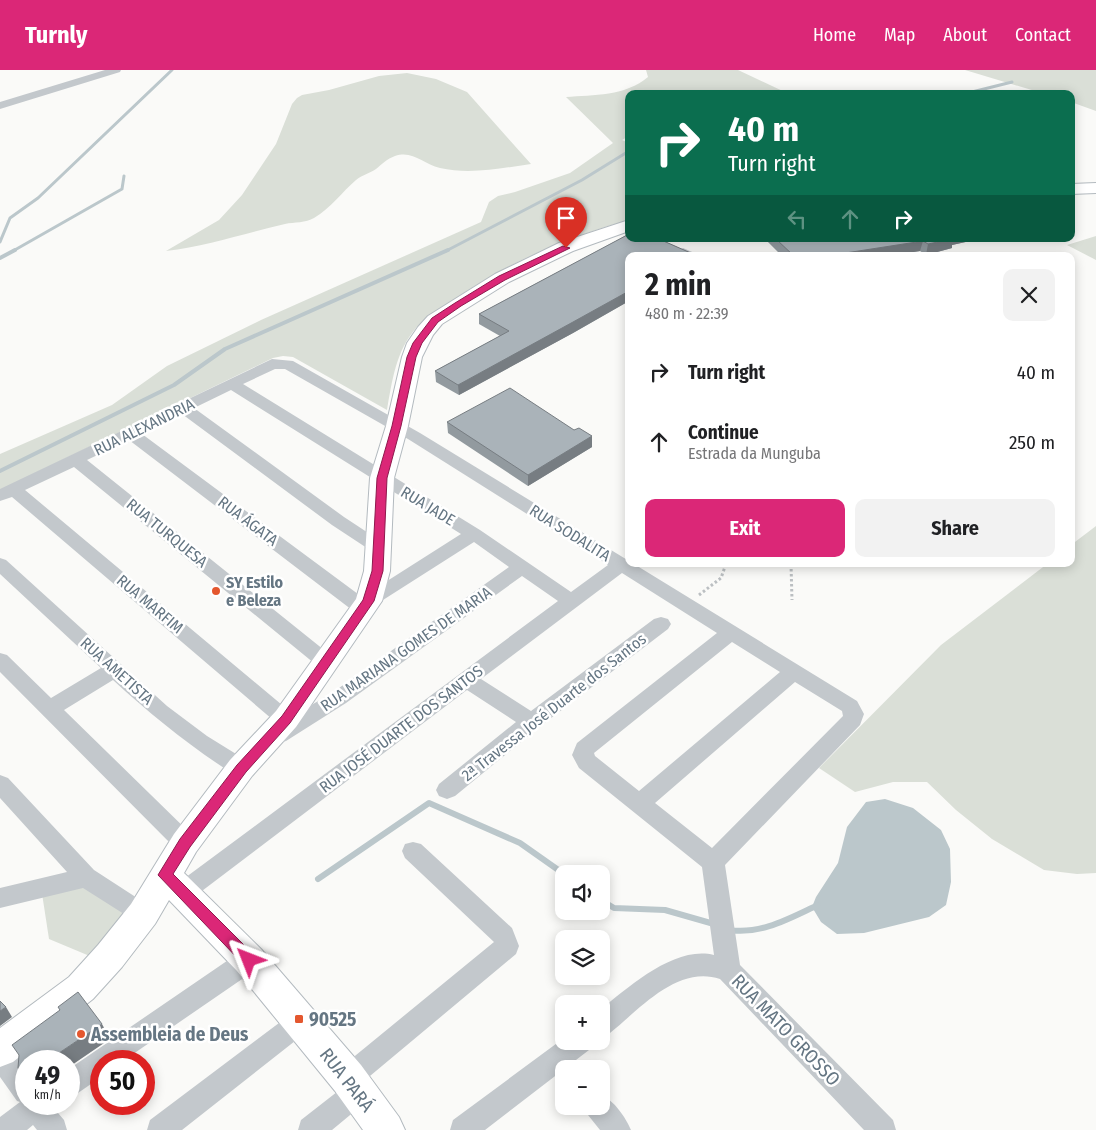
<!DOCTYPE html>
<html lang="en">
<head>
<meta charset="utf-8">
<style>
  body { margin:0; font-family:"Fira Sans Condensed",sans-serif; background:#f2f2f2; color:#202124; height:100vh; display:flex; flex-direction:column; font-size:19px; white-space:nowrap }
  * { box-sizing:border-box; margin:0 }
  p { font-size:16px; color:#757577 }
  .icon { flex:none; width:28px; height:28px; fill:none; stroke:currentColor; stroke-width:2; stroke-linecap:round; stroke-linejoin:round }
  .map { position:relative; flex:1; overflow:hidden }
  .sheet { position:absolute; left:625px; top:182px; width:450px; height:315px; display:flex; flex-direction:column; background:#fff; border-radius:10px; box-shadow:0 2px 12px #0003 }
  .sheet>* { flex:none }
  .guide { position:absolute; left:625px; top:20px; width:450px; height:152px; border-radius:10px; box-shadow:0 2px 12px #0003; background:#0b6e4f; color:#fff; overflow:hidden }
  .controls { position:absolute; left:555px; top:795px; display:grid; gap:10px }
  .controls a { display:grid; place-items:center; width:55px; height:55px; border-radius:10px; background:#fff; box-shadow:0 2px 12px #0003; font-size:25px }
  .speed { position:absolute; left:15px; top:980px; display:flex; gap:10px; font-size:25px; font-weight:700; text-align:center }
  .speed>* { display:grid; place-content:center; width:65px; height:65px; border-radius:50%; background:#fff; box-shadow:0 2px 12px #0003; line-height:1 }
  .speed small { font-size:12px; font-weight:400 }
  .speed .limit { border:8px solid #d22; background:#fff; color:#111 }
  .pin { position:absolute; display:grid; place-items:center; width:42px; height:42px; color:#fff; margin:-51px -21px; border-radius:50% 50% 50% 0; rotate:-45deg; box-shadow:0 0 5px #0007 }
  .pin .icon { rotate:45deg }
  .me { position:absolute; width:55px; margin:-28px; rotate:315deg; stroke-linejoin:round; filter:drop-shadow(0 0 4px #0008) }
  .turn { display:flex; align-items:center; gap:18px; height:105px; padding:0 20px; font-size:22px }
  .turn .icon { width:65px; height:65px; stroke-width:2.5 }
  .turn b { display:block; font-size:35px; line-height:42px }
  .lanes { display:flex; align-items:center; height:48px; padding:0 20px; background:#0003; justify-content:center; gap:25px; direction:ltr }
  .lanes .off { opacity:.35 }
  .round { display:grid; place-items:center; flex:none; width:52px; height:52px; border-radius:10px; background:#f2f2f2 }
  .head { display:flex; align-items:center; justify-content:space-between; height:85px; padding:0 20px }
  h1 { font-size:30px; font-weight:700; line-height:38px }
  .cta { display:flex; gap:10px; margin-top:auto; padding:10px 20px }
  .cta a { flex:1; height:58px; border-radius:10px; background:#db2777; color:#fff; font-size:20px; font-weight:700; line-height:58px; text-align:center }
  .cta a+a { background:#f2f2f2; color:#202124 }
  ul { padding:0; list-style:none }
  li { display:flex; align-items:center; gap:15px; height:70px; padding:0 20px }
  li div { flex:1 }
  li b { display:block; font-size:19px }
  li em { font-style:normal }
  header { display:flex; align-items:center; gap:30px; box-sizing:border-box; height:70px; padding:0 25px; background:#db2777; color:#fff }
  header strong { font-size:24px }
  nav { display:flex; gap:28px; margin-inline-start:auto; font-size:18px }
  .map>svg:first-child { display:block }
</style>
</head>
<body>
<header>
<strong>Turnly</strong>
<nav><a>Home</a><a>Map</a><a>About</a><a>Contact</a></nav>
</header>
<div class="map">
<svg width="1096" height="1060" viewBox="0 0 1096 1060">
  <rect width="100%" height="100%" fill="#fafaf8"/>
  <!-- green -->
  <path fill="#dadfd7" d="M646,0H738L789,24H629V66L622,70L629,73V150C563,168 495,198 440,240C433,245 422,251 416,258C396,281 392,311 387,340L293,287L283,286L273,288L0,420V384L112,335L167,296L261,250L481,152L489,132L498,126L515,122L570,103L613,73L566,27C593,25 626,26 648,7Z
    M965,0H1096V41L1071,32V24H1045Z
    M407,3L436,9L467,22L531,94C502,98 470,105 440,98C423,94 413,80 395,86C387,89 382,94 376,99C370,103 362,105 356,110C342,122 331,138 314,148C306,153 294,152 285,154C245,163 207,176 166,181L219,150L242,125L276,74L292,34L297,28L302,25L329,20L379,6Z
    M1096,166V190L1067,175Z
    M1096,456V803L1077,804L1044,800L992,769L956,740L927,712H893L855,722L819,698L941,575L1047,494H1071V475Z
    M86,807L143,844L104,892L49,869L41,817Z"/>
  <!-- water -->
  <path fill="#bbc7cb" d="M885,729L913,738L941,760L950,779L951,812L946,835L929,847L864,863L837,864L821,852L812,837L816,827L838,793L847,757L866,732Z"/>
  <g fill="none" stroke-linecap="round" stroke-linejoin="round">
    <!-- stream-far2 -->
    <path stroke="#bbc7cb" stroke-width="3" d="M964,24L1012,12
      M0,172L10,148L38,128L172,0
      M13,181L122,119L124,106
      M446,181L582,110L629,81"/>
    <!-- stream-far1 -->
    <path stroke="#bbc7cb" stroke-width="4" d="M0,188L15,180
      M0,401L174,315L225,279L448,180"/>
    <!-- stream -->
    <path stroke="#bbc7cb" stroke-width="6" d="M318,809L429,733L520,773L564,804
      M601,830L614,838L665,840L714,854
      M729,860C761,865 790,848 818,835"/>
    <defs>
      <path id="secondary" d="M1096,113V123L1071,124V114Z
        M629,150V161L573,181L509,212L442,254L433,265L422,287L408,356L394,408L390,501L382,531L296,657L252,706L196,782L184,803L261,879L361,995L399,1047L405,1060H363L335,1021L237,901L169,830L155,854L122,897L93,929L13,992L0,997V958L69,907L98,875L131,834L174,764L230,690L276,641L356,529L364,501L370,408L386,356L402,287L407,273L418,257L428,246L495,204L559,173Z"/>
    </defs>
    <!-- secondary casing -->
    <use href="#secondary" stroke="#b3babf" stroke-width="2"/>
    <!-- path -->
    <path stroke="#bbbfc2" stroke-width="3" stroke-dasharray="2.5 2.5" stroke-linecap="butt" d="M791,494L792,530
      M699,525L721,508L726,494"/>
    <!-- service -->
    <path fill="#c3c8cc" fill-rule="evenodd" d="M683,178L699,185L700,186H692L681,181L680,180Z"/>
    <!-- minor -->
    <path fill="#c3c8cc" fill-rule="evenodd" d="M105,0H121L120,2L0,39V32Z
      M272,289L293,291L420,363L629,491V494H634L857,631L864,644L860,655L725,795L740,895L893,1050L896,1060H864L720,909C677,895 640,939 610,963L601,967V939C629,917 675,875 714,885L702,797L579,698L572,685L577,673L717,563L622,503L481,609L531,641L654,549L661,547L668,549L671,554L668,559L538,658L455,726L447,729L439,726L436,720L439,714L516,652L467,620L190,830L182,833L174,830L170,823L174,816L558,531L522,506L346,633L286,671L279,673L272,671L269,665L272,659L279,655L12,427L0,431V419ZM275,299H285L408,369L608,495L571,522L480,460L243,314ZM231,320L461,464L362,527L142,364L182,344L332,455L373,482L379,484L385,482L388,478L385,474L344,447L194,338ZM129,370L356,543L363,545L370,543L372,537L474,472L509,497L332,623L294,645L25,420L74,397L320,598L327,600L334,598L337,593L334,588L87,390ZM732,572L780,602L639,721L595,686L594,683ZM795,612L842,641L843,646L712,778L655,733Z
      M0,488L6,490L167,636L207,666L249,692L252,698L249,704L241,706L233,704C190,676 151,645 113,610L64,640L193,766L196,773L193,780L185,782L177,780L0,602V583L7,585L51,628L101,598L0,504Z
      M0,705L8,708L94,800L151,837L155,844L151,851L143,854L135,851L83,818L0,838V818L67,802L0,728Z
      M413,772L421,774L512,858L519,876L516,884L364,1011L367,1013L371,1022L367,1031L332,1060H298L301,1050L342,1018L339,1017L335,1008L339,999L494,872L405,788L402,781L405,774Z
      M249,879L258,882L261,890L258,898L123,991H101V1007L78,1023L69,1027V999L240,882Z
      M300,940L309,944L313,952L309,960L182,1060H147L150,1050L291,944Z
      M564,968V971H593L589,980L485,1060H450L453,1050Z
      M0,973L9,976L26,1000V1034H53L52,1036L64,1050L67,1060H37L33,1055L27,1060H0V1047L20,1032L17,1031L0,1007Z
      M601,1025C614,1030 626,1048 631,1060H600L588,1045L584,1036H601Z"/>
    <!-- secondary -->
    <use href="#secondary" fill="#fff" fill-rule="evenodd"/>
  </g>
  <!-- wall -->
  <path fill="#929a9f" d="M629,164V169H659L693,184V186H629V231L573,263L459,325L436,312L435,301L500,266L479,254V244Z
    M768,169H979L952,175V178L926,185L920,181L887,186H782L767,171Z
    M447,352L574,360L592,366V377L528,416L448,363Z"/>
  <!-- shaded-wall -->
  <path fill="#777d82" d="M950,169H979L952,175V178L926,185L928,174Z
    M923,171L920,181L887,186H838L839,184Z
    M629,221V231L573,263L459,325L458,315Z
    M592,366V377L528,416V405Z
    M6,937L12,947L0,956V941Z
    M102,954L110,969L69,997V991H56L59,983Z"/>
  <!-- building -->
  <path fill="#aab3b9" stroke="#777d82" d="M629,164V169H659L693,184L689,186H629V221L573,252L458,315L435,301L509,261L479,244Z
    M776,169H952L928,174L923,171L839,184L840,186H794Z
    M510,318L574,360L579,358L592,366L528,405L447,352Z
    M78,922L102,954L59,983L58,989L56,991H26V1010L18,998L19,985L12,975L60,940L58,937Z
    M0,931L6,937L0,941Z"/>
  <!-- route -->
  <path fill="#db2777" stroke="#8e194d" d="M563,176L570,178L505,210L461,236L438,252L422,273L416,287L401,356L387,408L383,501L374,531L290,653L246,702L190,777L173,804L254,885L257,890L254,895L249,897L244,895L158,805L180,769L237,695L282,646L363,530L372,501L377,408L392,356L407,287L413,273L432,248L455,233L499,206Z"/>
  <!-- markers -->
  <g fill="#e4572e" stroke="#fff" stroke-width="2">
    <circle cx="216" cy="521" r="5"/>
    <rect x="294" y="944" width="10" height="10" rx="2.5"/>
    <circle cx="81" cy="964" r="5"/>
  </g>
  <g text-anchor="middle" dominant-baseline="central" stroke-width="5" stroke-linejoin="round" paint-order="stroke">
    <!-- street labels -->
    <g font-size="16" fill="#657683" stroke="#fff">
      <text transform="translate(144 357) rotate(-26)">RUA ALEXANDRIA</text>
      <text transform="translate(428 436) rotate(31)">RUA JADE</text>
      <text transform="translate(248 451) rotate(37)">RUA ÁGATA</text>
      <text transform="translate(167 463) rotate(39)">RUA TURQUESA</text>
      <text transform="translate(570 463) rotate(32)">RUA SODALITA</text>
      <text transform="translate(150 534) rotate(40)">RUA MARFIM</text>
      <text transform="translate(406 579) rotate(-35)">RUA MARIANA GOMES DE MARIA</text>
      <text transform="translate(117 601) rotate(42)">RUA AMETISTA</text>
      <text transform="translate(554 637) rotate(-38)">2ª Travessa José Duarte dos Santos</text>
      <text transform="translate(401 659) rotate(-37)">RUA JOSÉ DUARTE DOS SANTOS</text>
    </g>
    <!-- poi labels -->
    <g font-size="16" font-weight="bold" fill="#657683" stroke="#fff" text-anchor="start">
      <text x="226" y="512">SY Estilo<tspan x="226" dy="18">e Beleza</tspan></text>
    </g>
    <!-- near-poi labels -->
    <g font-size="19" font-weight="bold" fill="#657683" stroke="#fff" text-anchor="start">
      <text x="309" y="949">90525</text>
      <text x="91" y="964">Assembleia de Deus</text>
    </g>
    <!-- near-street labels -->
    <g font-size="19" fill="#657683" stroke="#fff">
      <text transform="translate(786 960) rotate(46)">RUA MATO GROSSO</text>
      <text transform="translate(347 1010) rotate(52)">RUA PARÁ</text>
    </g>
  </g>
</svg>
<div class="controls">
<a><svg class="icon" aria-label="sound" viewBox="0 0 24 24"><path d="M4 9h4l5-4v14l-5-4H4zM17 9q2 3 0 6"/></svg></a>
<a><svg class="icon" aria-label="layers" viewBox="0 0 24 24"><path d="M12 4l9 5-9 5-9-5zM3 14l9 5 9-5"/></svg></a>
<a>+</a>
<a>−</a>
</div>
<div class="speed"><div>49<small>km/h</small></div><div class="limit">50</div></div>
<div class="pin" style="left:566px;top:178px;background:#d93025"><svg class="icon" aria-label="arrive" viewBox="0 0 24 24"><path d="M6 21V4h12l-3 4 3 4H6"/></svg></div>
<svg class="me" style="left:249px;top:890px" viewBox="-20 -20 40 40"><path d="M0-17L14 15 0 8-14 15z" fill="#db2777" stroke="#fff" stroke-width="4"/></svg>
<div class="guide">
<div class="turn"><svg class="icon" aria-label="right" viewBox="0 0 24 24"><path d="M7 20v-9h11M14 6l5 5-5 5"/></svg><div><b>40 m</b>Turn right</div></div>
<div class="lanes"><svg class="icon off" aria-label="left" viewBox="0 0 24 24"><path d="M17 20v-9H6M10 6l-5 5 5 5"/></svg><svg class="icon off" aria-label="ahead" viewBox="0 0 24 24"><path d="M12 20V5M6 11l6-6 6 6"/></svg><svg class="icon" aria-label="right" viewBox="0 0 24 24"><path d="M7 20v-9h11M14 6l5 5-5 5"/></svg></div>
</div>
<section class="sheet">
<div class="head"><div><h1>2 min</h1><p>480 m · 22:39</p></div><a class="round"><svg class="icon" aria-label="close" viewBox="0 0 24 24"><path d="M6 6l12 12M18 6L6 18"/></svg></a></div>
<ul>
<li><svg class="icon" aria-label="right" viewBox="0 0 24 24"><path d="M7 20v-9h11M14 6l5 5-5 5"/></svg><div><b>Turn right</b></div><em>40 m</em></li>
<li><svg class="icon" aria-label="ahead" viewBox="0 0 24 24"><path d="M12 20V5M6 11l6-6 6 6"/></svg><div><b>Continue</b><p>Estrada da Munguba</p></div><em>250 m</em></li>
</ul>
<div class="cta"><a>Exit</a><a>Share</a></div>
</section>
</div>
</body>
</html>
